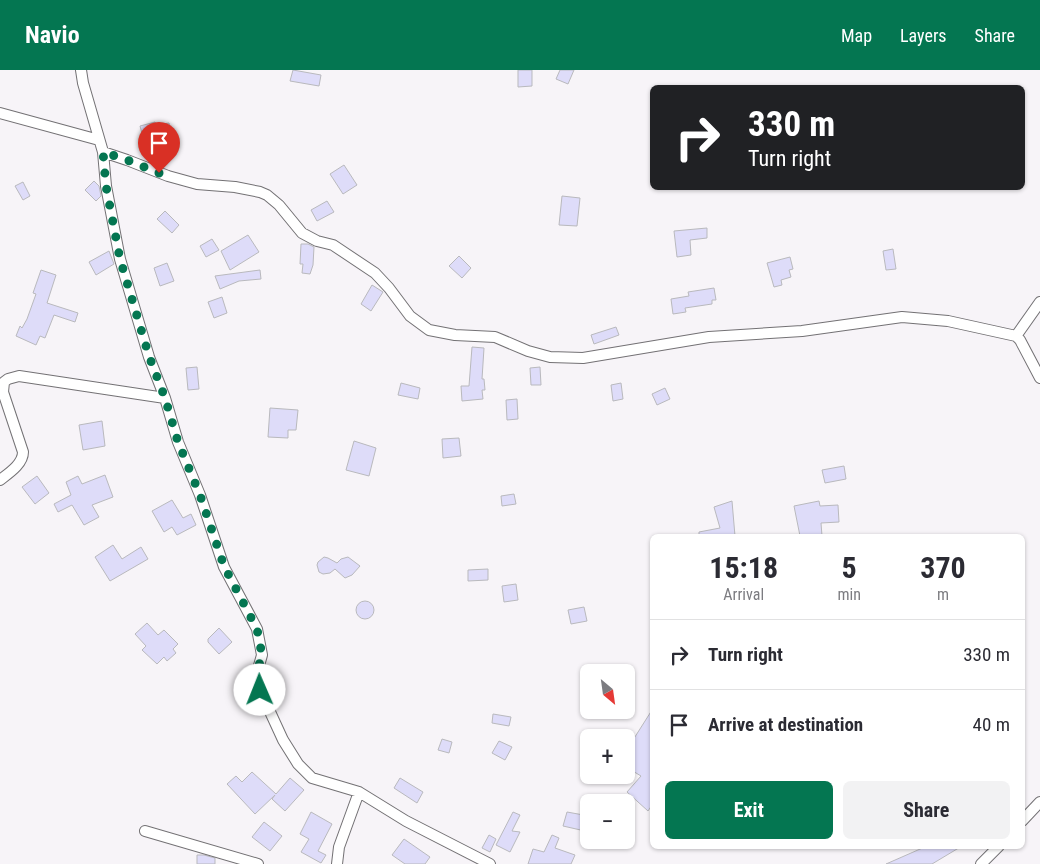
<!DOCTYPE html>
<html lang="en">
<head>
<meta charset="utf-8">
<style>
  body { margin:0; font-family:"Roboto Condensed",sans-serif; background:#f2f2f3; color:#2b2b33; height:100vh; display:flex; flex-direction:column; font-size:19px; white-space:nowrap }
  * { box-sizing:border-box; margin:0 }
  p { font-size:16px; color:#7c7c81 }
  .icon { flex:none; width:28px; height:28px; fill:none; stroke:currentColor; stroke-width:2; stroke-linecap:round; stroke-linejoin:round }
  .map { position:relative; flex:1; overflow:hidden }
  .sheet { position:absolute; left:650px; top:464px; width:375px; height:315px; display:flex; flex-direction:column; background:#fff; border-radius:8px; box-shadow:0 1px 4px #0004 }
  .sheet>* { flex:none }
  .hud { position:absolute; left:650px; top:15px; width:375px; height:105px; border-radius:8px; box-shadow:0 1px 4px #0004; background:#202124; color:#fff; overflow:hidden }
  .needle { width:32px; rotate:151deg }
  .buttons { position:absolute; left:580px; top:594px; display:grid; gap:10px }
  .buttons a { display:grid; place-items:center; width:55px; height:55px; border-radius:8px; background:#fff; box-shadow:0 1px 4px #0004; font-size:25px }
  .pin { position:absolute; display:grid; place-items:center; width:42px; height:42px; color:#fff; margin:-51px -21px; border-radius:50% 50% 50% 0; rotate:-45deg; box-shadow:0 0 5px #0007 }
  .pin .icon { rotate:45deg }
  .me { position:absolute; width:55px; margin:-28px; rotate:359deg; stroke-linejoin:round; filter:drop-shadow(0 0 4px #0008) }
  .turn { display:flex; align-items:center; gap:18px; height:105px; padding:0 15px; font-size:22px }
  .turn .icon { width:65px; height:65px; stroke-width:2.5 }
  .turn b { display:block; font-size:35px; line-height:42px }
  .eta { display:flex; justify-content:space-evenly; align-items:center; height:85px; text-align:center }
  .eta b { font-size:30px; font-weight:700; line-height:35px }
  .primary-button { display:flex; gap:10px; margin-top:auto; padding:10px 15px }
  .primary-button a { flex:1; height:58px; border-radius:8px; background:#047651; color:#fff; font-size:20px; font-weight:700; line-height:58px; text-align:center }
  .primary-button a+a { background:#f2f2f3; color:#2b2b33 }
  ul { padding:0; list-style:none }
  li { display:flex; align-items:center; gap:15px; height:70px; padding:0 15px; border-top:1px solid #e1e1e2 }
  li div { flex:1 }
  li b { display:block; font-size:19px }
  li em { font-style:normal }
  header { display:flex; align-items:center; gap:30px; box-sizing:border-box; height:70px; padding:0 25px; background:#047651; color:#fff }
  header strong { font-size:24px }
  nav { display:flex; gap:28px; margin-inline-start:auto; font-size:18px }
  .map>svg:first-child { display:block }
</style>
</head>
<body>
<header>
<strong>Navio</strong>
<nav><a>Map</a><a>Layers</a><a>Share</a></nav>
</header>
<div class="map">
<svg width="1040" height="794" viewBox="0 0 1040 794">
  <rect width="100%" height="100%" fill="#f7f4f8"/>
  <!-- building -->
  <path fill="#dedcf9" stroke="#b9b9bd" d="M293,0L321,5L319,16L290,11Z
    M518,0H532V16L518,17Z
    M560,0H574L568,14L556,9Z
    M155,52L156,55L169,53L171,63L144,71L140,56Z
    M344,95L357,115L343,124L330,104Z
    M94,111L99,116L101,126L96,131L85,120Z
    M23,112L30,126L23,130L15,116Z
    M562,126L580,128L577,156L559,155Z
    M327,131L334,142L317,151L311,140Z
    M165,141L179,155L172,163L157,149Z
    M707,158V168L690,170L691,185L677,187L674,161Z
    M248,165L259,182L230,200L221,181Z
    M212,169L219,180L206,187L200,176Z
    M301,174H308L314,177L313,195L310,204L302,203L303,194H300Z
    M893,179L896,199L886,200L883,181Z
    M109,181L114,194L96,205L89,192Z
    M459,186L471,198L462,208L449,196Z
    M790,187L793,199L789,200L791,207L781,210L782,215L774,217L767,193Z
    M167,193L174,211L160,216L154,198Z
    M41,200L56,205L47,233L78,243L75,252L54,245L45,268L40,266L36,275L16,266L20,256L22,258L27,249L36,224L33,223Z
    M260,200L261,209L239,211L220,219L215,206Z
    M372,215L383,222L371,241L361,234Z
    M714,218L716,230H712V234L685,238L686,242L673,244L671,229L689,226L688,222Z
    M222,227L227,243L214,248L208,232Z
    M616,257L619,265L594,274L591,265Z
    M472,277L484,278L482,309H484L485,320H482L483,329L462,331L461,316H469Z
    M197,297L199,319L188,320L186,298Z
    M540,297L541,315H531L530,298Z
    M401,313L420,318L418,329L398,325Z
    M621,313L623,329L613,331L611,315Z
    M665,318L670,329L657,335L652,324Z
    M517,329L518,349L507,350L506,330Z
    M270,338L298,340L296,360H288V368L268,367Z
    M102,351L105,376L83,380L79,355Z
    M459,368L461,386L443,388L442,369Z
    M354,371L376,378L369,406L346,400Z
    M844,396L846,409L825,413L822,400Z
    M105,405L113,427L92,435L99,447L84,455L72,435L58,442L54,434L71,425L66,412L78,406L82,414Z
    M37,406L49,423L35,434L22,417Z
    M514,424L516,434L502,436L501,426Z
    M172,430L183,448L191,444L196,455L177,465L172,457L164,462L152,441Z
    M732,431L735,466H699V462L720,458L714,437Z
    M819,431L820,436L838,435L839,452L821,453L822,466H800L794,436Z
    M113,475L122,489L141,477L148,489L110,511L95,487Z
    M324,487L328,488L337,493L341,489L348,487L360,496L352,505L345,508L335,499L330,503L323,504L319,502L317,495L318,492Z
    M488,499V510L468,511V500Z
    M516,514L518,530L504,532L502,516Z
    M356 540a9 9 0 1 1 18 0a9 9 0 1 1-18 0Z
    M584,537L587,551L571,554L568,540Z
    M147,553L158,565L164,560L178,574L173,579L176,583L167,591L164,587L157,594L142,580L146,576L135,564Z
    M219,558L232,572L219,584L208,572V569Z
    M652,640V735L648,741L627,722L641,706L626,697V681Z
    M493,644L511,647L509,656L492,653Z
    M442,669L452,672L449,683L438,680Z
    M499,671L512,677L505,690L492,683Z
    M252,702L276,724L290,708L304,720L285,741L272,729L275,725L255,744L227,714L236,706L242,712Z
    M400,708L423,722L417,733L394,718Z
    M311,742L332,754L318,781L326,785L321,793L301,782L309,769L300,764Z
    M513,742L520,745L512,761L520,762L510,782L496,775Z
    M567,742L589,746L585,761L563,756Z
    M264,752L282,766L270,781L252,767Z
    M489,765L496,769L490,782L482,778Z
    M552,765L559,768L555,778L575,785L571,794H528L533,779L544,782Z
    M404,769L430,787L425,794H405L392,785Z
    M927,776H962L932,794H886Z
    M197,785H204L215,788V794H197Z"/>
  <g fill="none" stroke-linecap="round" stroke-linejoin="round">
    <defs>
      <path id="minor" d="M81,0L83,13L103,82L106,116L120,189L149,287L165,328L178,372L200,425L224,497L257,559L262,585L258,599L260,620L283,670L298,694L312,708L359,722L406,751L490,794
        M0,43L99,70
        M103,82L127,90L168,106L197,114L235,117L260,122L267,125L279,135L302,163L317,171L333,175L375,203L389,218L410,246L429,260L455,265L495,267L528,281L550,287L583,288L709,267L802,261L902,247L948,251L1016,266L1020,270L1040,308
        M1016,266L1040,232
        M0,410C9,403 23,394 23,382L3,322L4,312L8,309L19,306L165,328
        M1022,751L1040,732
        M145,761L258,794
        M337,794L339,777L359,722
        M981,794L999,776"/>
    </defs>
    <!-- minor casing -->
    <use href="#minor" stroke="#737174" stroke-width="12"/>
    <!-- minor -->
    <use href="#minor" stroke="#fff" stroke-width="10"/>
  </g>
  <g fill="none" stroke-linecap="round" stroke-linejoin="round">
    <!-- route -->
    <path stroke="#047651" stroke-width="9" stroke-dasharray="0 16.2" d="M159,103L127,90L103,82L106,116L120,189L149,286L165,328L178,372L200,425L224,496L257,559L262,585L258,599L260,620"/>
  </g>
</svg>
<div class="buttons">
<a><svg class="needle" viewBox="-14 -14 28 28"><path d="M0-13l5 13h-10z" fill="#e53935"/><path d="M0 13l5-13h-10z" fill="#7c7c81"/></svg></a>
<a>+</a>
<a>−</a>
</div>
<div class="pin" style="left:159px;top:103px;background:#d93025"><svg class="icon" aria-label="arrive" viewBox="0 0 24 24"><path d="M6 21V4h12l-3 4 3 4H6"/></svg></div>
<svg class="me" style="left:260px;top:620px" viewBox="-20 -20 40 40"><circle r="19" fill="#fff"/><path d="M0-13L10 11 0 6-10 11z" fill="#047651"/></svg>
<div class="hud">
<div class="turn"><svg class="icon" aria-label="right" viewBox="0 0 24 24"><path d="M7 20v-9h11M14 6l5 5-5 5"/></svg><div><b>330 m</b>Turn right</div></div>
</div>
<section class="sheet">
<div class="eta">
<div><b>15:18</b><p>Arrival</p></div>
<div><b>5</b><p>min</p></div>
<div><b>370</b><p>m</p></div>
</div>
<ul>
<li><svg class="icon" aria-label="right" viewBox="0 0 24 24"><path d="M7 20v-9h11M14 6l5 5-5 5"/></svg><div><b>Turn right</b></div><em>330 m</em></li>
<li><svg class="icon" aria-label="arrive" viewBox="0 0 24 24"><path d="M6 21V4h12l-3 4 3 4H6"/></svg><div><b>Arrive at destination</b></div><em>40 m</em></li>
</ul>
<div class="primary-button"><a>Exit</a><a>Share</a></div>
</section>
</div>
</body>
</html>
